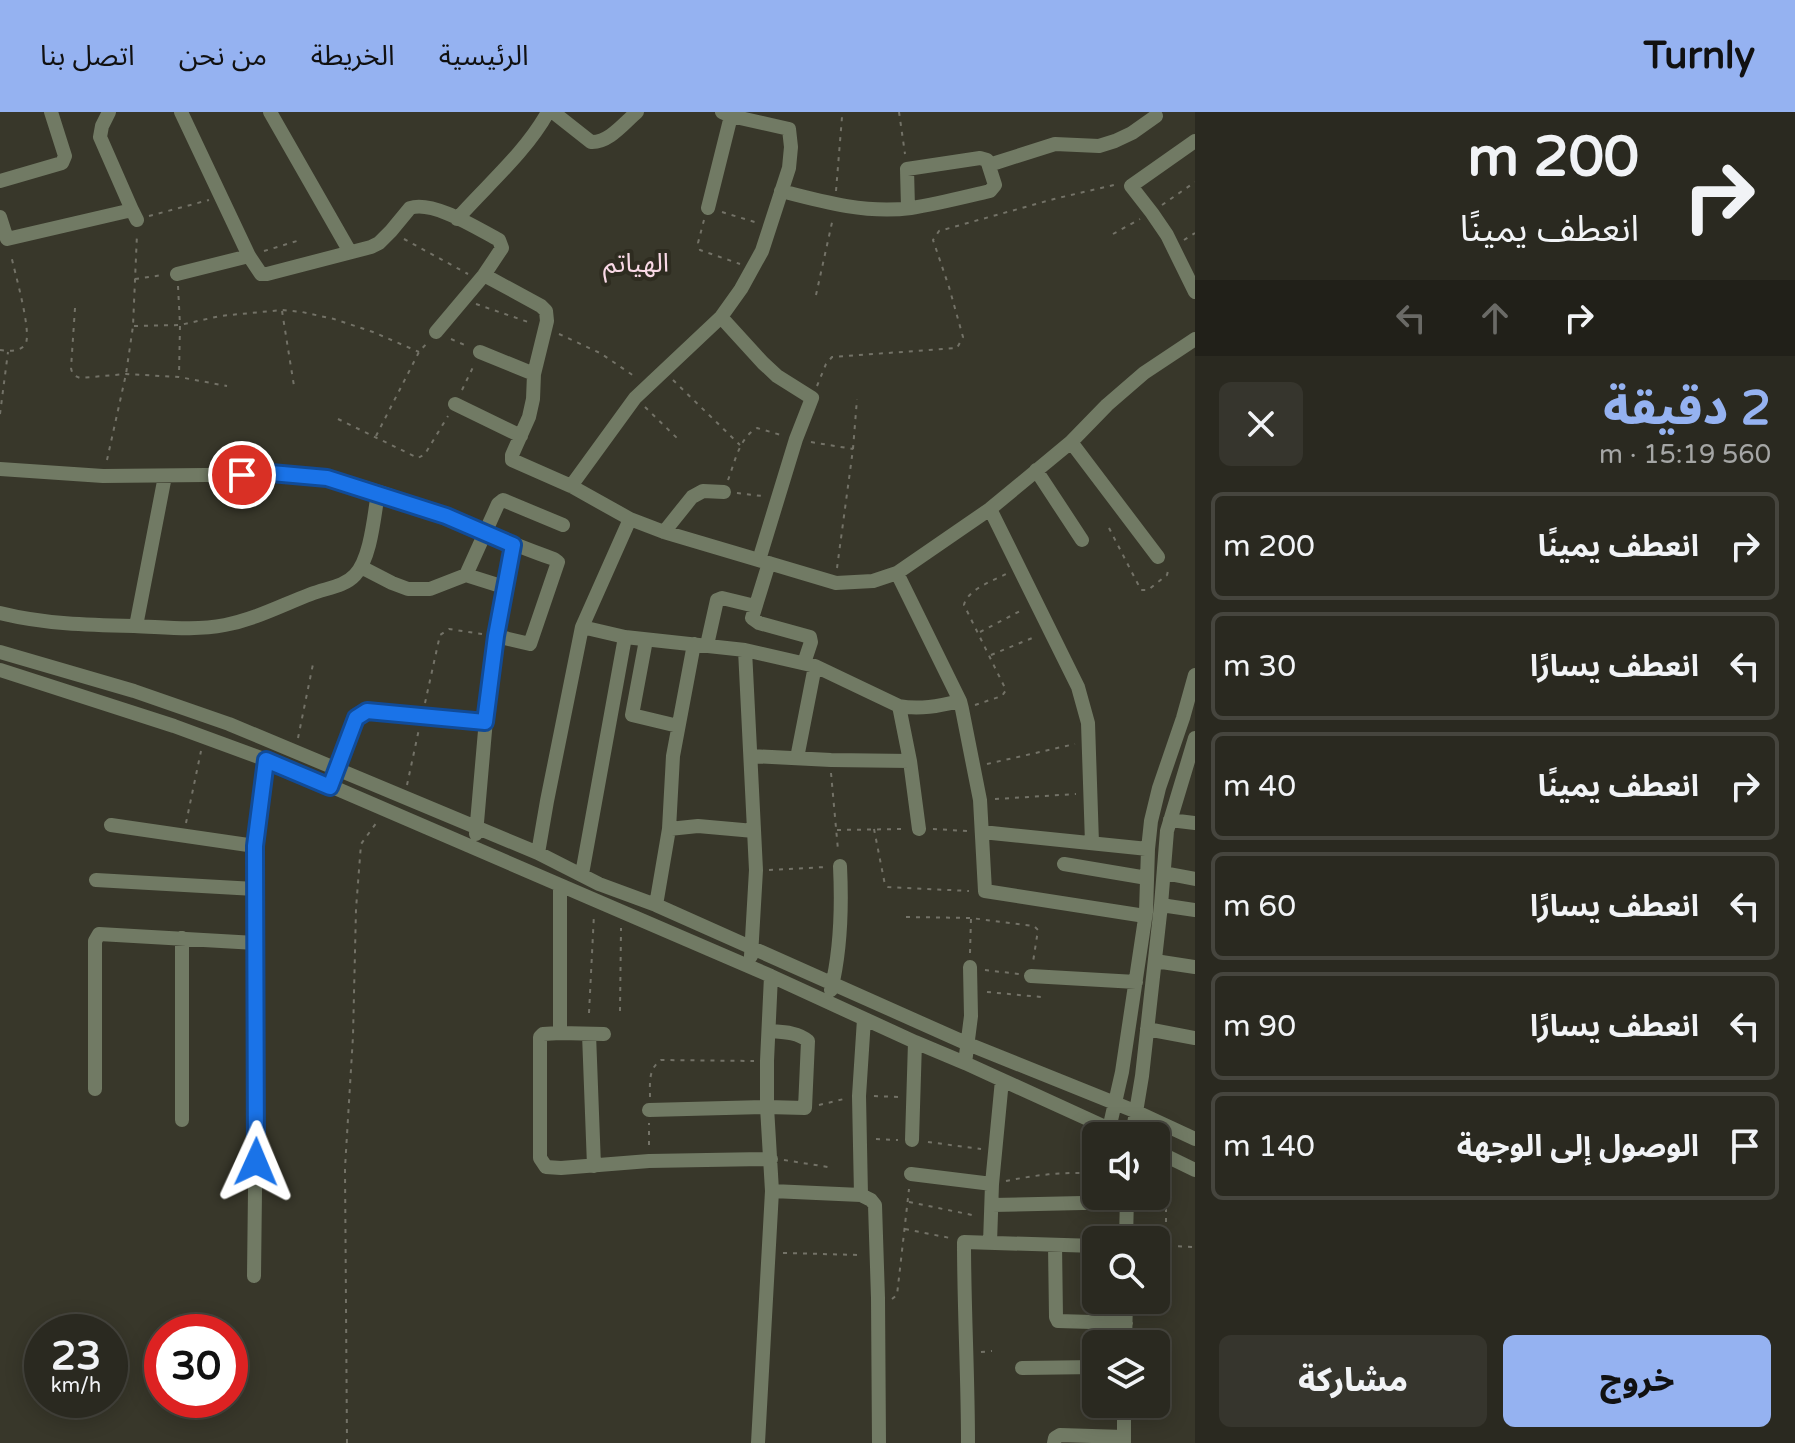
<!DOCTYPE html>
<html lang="ar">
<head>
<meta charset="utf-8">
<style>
  body { margin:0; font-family:"Varela Round","Noto Sans Arabic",sans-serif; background:#36352d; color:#f1f3f6; direction:rtl; height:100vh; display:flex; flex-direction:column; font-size:30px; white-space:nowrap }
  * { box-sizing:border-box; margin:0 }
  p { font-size:26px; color:#a5a6a5 }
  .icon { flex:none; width:44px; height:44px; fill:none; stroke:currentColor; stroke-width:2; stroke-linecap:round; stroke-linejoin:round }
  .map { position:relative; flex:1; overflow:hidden; direction:ltr }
  .sheet { display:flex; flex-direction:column; background:#2a2920; width:600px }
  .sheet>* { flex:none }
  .hud { background:#2a2920; color:#f1f3f6; overflow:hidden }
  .buttons { position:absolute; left:1082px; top:1010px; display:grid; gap:16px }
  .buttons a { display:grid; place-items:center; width:88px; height:88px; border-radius:12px; background:#2a2920; box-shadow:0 4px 20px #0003,0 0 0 2px #46453e; font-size:40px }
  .speed { position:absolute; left:24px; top:1202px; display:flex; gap:16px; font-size:40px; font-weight:700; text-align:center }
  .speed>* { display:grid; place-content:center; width:104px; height:104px; border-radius:50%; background:#2a2920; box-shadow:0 4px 20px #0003,0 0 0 2px #46453e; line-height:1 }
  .speed small { font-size:20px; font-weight:400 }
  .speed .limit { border:12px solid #d22; background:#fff; color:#111 }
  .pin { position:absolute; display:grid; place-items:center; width:68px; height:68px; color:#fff; margin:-34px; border:4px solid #fff; border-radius:50%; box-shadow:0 2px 8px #0007 }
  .me { position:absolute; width:88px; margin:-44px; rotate:1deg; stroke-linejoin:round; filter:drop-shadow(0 0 6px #0008) }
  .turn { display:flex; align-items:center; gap:28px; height:168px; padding:0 24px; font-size:36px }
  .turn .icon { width:104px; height:104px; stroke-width:2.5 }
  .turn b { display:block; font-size:56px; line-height:68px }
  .lanes { display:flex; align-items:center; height:76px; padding:0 24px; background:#0003; justify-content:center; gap:40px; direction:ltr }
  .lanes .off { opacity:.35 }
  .round { display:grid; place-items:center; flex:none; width:84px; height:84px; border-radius:12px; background:#36352d }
  .headline { display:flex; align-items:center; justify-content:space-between; height:136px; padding:0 24px }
  h1 { font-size:48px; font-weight:800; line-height:60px; color:#95b2f1 }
  .primary-button { display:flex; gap:16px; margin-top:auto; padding:16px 24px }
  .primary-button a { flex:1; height:92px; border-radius:12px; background:#95b2f1; color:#111; font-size:32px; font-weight:800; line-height:92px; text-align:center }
  .primary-button a+a { background:#36352d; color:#f1f3f6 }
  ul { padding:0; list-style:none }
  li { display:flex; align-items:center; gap:24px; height:108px; margin:0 16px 12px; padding:0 8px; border:4px solid #46453e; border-radius:12px }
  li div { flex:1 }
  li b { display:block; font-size:30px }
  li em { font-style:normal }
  header { display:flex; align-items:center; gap:48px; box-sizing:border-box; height:112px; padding:0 40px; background:#95b2f1; color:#111 }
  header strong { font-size:38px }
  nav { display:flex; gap:44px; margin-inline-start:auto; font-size:28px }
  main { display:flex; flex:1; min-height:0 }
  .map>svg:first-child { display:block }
</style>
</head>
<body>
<header>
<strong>Turnly</strong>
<nav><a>الرئيسية</a><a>الخريطة</a><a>من نحن</a><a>اتصل بنا</a></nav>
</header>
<main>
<section class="sheet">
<div class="hud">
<div class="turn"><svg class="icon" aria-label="right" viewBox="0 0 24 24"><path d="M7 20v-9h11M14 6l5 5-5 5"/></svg><div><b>200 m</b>انعطف يمينًا</div></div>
<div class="lanes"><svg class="icon off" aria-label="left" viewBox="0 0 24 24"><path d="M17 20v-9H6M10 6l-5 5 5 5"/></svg><svg class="icon off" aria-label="ahead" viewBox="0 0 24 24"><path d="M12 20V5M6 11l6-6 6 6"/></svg><svg class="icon" aria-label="right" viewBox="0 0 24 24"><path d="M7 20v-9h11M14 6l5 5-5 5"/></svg></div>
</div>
<div class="headline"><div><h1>2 دقيقة</h1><p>560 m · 15:19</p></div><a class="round"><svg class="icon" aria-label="close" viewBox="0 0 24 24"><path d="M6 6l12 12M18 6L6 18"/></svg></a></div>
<ul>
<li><svg class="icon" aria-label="right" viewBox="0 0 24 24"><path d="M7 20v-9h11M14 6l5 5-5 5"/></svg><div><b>انعطف يمينًا</b></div><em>200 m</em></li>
<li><svg class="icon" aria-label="left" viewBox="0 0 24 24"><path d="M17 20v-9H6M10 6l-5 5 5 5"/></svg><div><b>انعطف يسارًا</b></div><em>30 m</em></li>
<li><svg class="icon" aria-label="right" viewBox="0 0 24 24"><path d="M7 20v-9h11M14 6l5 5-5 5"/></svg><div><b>انعطف يمينًا</b></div><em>40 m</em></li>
<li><svg class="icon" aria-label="left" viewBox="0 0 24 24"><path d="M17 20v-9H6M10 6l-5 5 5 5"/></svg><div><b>انعطف يسارًا</b></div><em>60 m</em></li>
<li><svg class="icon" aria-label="left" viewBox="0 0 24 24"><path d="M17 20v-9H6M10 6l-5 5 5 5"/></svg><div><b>انعطف يسارًا</b></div><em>90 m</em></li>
<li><svg class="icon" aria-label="arrive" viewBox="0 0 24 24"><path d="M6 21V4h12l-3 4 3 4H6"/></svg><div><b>الوصول إلى الوجهة</b></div><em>140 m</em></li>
</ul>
<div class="primary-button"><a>خروج</a><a>مشاركة</a></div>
</section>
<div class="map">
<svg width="1195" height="1331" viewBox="0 0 1195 1331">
  <rect width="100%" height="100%" fill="#38372a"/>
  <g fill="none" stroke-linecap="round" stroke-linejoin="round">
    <!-- path -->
    <path stroke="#737267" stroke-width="2" stroke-dasharray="4 6" stroke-linecap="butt" d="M899,0L905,42
      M836,79L842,5
      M1162,93L1195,70
      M722,100L758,111
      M149,104L209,88
      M704,108L698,131L700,138L740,152
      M1113,122L1140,107
      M404,127L468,162
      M1184,128L1195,121
      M264,139L297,129
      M135,167L163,163
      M178,174L180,213L179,264
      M816,183L833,106
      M476,192L531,211
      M75,196L71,256C72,262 74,264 80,266L126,262L179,265L227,274
      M282,199L294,274
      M134,214L180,213L220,204L282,198L302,200L334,207L373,220L419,240
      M559,222L600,241L637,266
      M451,227L467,234
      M0,238C8,239 19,240 25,233C33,222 14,158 11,143
      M673,268L740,333
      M817,274L826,252L832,245L957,236L963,225L949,175L933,128L939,119L1054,87L1118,72
      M462,278L475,251
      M645,295L678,327
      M0,302L8,240
      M338,307L418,346L425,342L448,304
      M376,324L419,240L427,231
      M811,330L853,337
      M107,348L126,262L133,214L137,122
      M728,368C735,350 739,326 757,316L781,323
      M737,381L762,384
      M1109,416L1141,478H1148L1167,463L1168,459L1167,455
      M837,456L853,337L857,287
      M980,520L1024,497
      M991,543L1037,524
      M425,591L440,523L449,517L482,522
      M975,593L1002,584L1006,578L964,493C967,478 992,469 1006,462
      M298,626L313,552
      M987,652L1075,632
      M831,661L838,738
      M407,673L419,617
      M995,687L1076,682
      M186,711L201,639
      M874,717L885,773L888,775L969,779
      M933,717L967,719
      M837,718L903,717
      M769,758L826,755
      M906,805L971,806L1034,814L1038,818L1033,850
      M970,841L971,806
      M985,858L1019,862
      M987,880L1041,885
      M620,899L621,816
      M589,901L594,802
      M874,984L899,985
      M650,985C650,971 648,957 661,948L754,949
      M819,993L844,987
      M876,1027L898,1028
      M928,1030L981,1037
      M649,1033V1011
      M784,1048L828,1055
      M1006,1069C1036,1063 1065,1059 1096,1062
      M1140,1089L1155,1088L1164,1091L1166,1096V1134L1162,1188L1155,1194L1140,1195
      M909,1090L977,1104
      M905,1117L950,1126
      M1168,1134L1195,1135
      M783,1141L861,1143
      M892,1187L897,1183L909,1077
      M981,1240L992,1239
      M347,1331L345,1056L353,924L356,797L361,732L377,710"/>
    <!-- minor -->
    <path stroke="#717a64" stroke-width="14" d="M109,0L102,14L100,25L132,98
      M181,0L249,144L261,162H267L371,135L379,131L391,119L410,96C433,88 478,117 499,128L502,136L484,163L436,220
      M270,0L350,140
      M553,0L591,30C609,31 624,11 637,0
      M1195,29L1131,74L1152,101L1167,123L1195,180
      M989,53L1055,32L1099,34L1115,29L1132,21L1156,4
      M0,69L62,51L65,44L51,0
      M781,79C823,90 867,102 911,96C937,92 964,85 990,79L995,73L987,48L980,46L907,57L908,96
      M708,96L731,4
      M0,105L7,127L132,98L137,108
      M457,107C488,72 525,41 548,0
      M177,162L249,144
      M484,163L541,194L546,199L547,209L534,262L533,287L529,305L512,343V348L571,374L630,407L664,420L836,471L873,469L897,461L990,397L1071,330L1107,293L1144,261L1195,227
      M721,205L763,251L777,264L812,286L796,327L759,448
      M480,240L534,262
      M455,292L521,324
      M1071,330L1158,445
      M0,357L103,364L301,362C389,373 470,418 554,447L558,450L530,532L496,524
      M1036,358L1082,428
      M571,374L635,286L721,205L741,177L762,139L789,56L791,35L789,17L731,4L722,0
      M990,397L1078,575L1088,611L1092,731
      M664,420L692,385L703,379L724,380
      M769,451L752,506L759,511L810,525L811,530L804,551
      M361,455L392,471L408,477H430L466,463L504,475
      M897,461L960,589L962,597L980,688L985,779L1145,804
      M466,463L498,392L503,388L563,413
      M0,501C44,512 88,513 134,514C164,515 194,519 225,513C256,507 282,493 311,482C326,476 344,475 355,463C371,446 374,404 378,381
      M136,514L165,364
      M582,515L625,525L745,538L815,554L899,594C919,598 939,594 960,589
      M646,528L632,603L678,614
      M707,533L717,488L722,486L755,494
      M745,538L756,758L751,844
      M0,540L134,579L229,612L538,741L599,772L656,793L968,932L1137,1000L1195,1027
      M0,558L174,614L291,657L771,864L915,930L912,1028
      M899,594L910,649L919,717
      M751,644L831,648L910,649
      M797,646L815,554
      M334,663L356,606L367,599L485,610
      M1170,708L1195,711
      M111,713L255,734
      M669,717L698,714L754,719
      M982,720L1148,737
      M476,722L489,573L504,475L513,433
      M538,741L547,689L582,515L630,407
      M1064,752L1147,766
      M1164,761L1195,767
      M582,762L625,525
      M96,768L255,777
      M560,774V921L604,922
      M656,793L669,717L673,644L694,532
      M1161,793L1195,798
      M182,826V1008
      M1155,849L1195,855
      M970,855L971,904L965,951L1125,1024
      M1031,864L1136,870
      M831,878C841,838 842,795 840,754
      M1147,917L1195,926
      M560,921L543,922L540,925V1046L546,1055L561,1056L649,1049L771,1047
      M589,922L594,1054
      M915,930L965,951
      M95,977V829L99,822L256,831
      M649,998L767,995L805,996L808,929C798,920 782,920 769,919
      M1109,1017L1122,960L1146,800L1148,737L1151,709L1159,676L1183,606L1195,563
      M1132,1024L1142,964L1161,793L1167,719L1195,626
      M1156,1039L1195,1058
      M911,1062L992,1072
      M772,1079L861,1083L871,1088L875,1093L878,1186L879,1331
      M861,1083L859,984L864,907
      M992,1093L1127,1090
      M1126,1128L1127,1084
      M990,1131L992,1072L1002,968
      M1055,1133L1056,1205L1058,1209L1126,1211
      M254,1164L256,993L255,734L266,648
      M1125,1232L1126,1188
      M1022,1256L1096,1255
      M758,1331L772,1079L767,995V949L771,864
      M968,1331C968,1264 964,1197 964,1130L1096,1134
      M1054,1331L1055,1326L1060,1323L1124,1325
      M1124,1331V1292"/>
  </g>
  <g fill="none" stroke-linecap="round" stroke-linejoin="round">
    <defs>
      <path id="route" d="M242,363L271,361L327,366L446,404L513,433L496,524L485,610L367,599L356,606L330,675L266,648L255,734L256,1050"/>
    </defs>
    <!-- route casing -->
    <use href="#route" stroke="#114b97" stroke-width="20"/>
    <!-- route -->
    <use href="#route" stroke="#1a73e8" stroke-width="14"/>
  </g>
  <g text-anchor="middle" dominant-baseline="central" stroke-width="8" stroke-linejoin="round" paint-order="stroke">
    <!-- quarter labels -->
    <g font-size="26" fill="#f9d9e6" stroke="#2e2c20">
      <text x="636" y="151">الهياتم</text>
    </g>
  </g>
</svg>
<div class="buttons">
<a><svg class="icon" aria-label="sound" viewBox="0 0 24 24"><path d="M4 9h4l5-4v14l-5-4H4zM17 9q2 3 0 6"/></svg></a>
<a><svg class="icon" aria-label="search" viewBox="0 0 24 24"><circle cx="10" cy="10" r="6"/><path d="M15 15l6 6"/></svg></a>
<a><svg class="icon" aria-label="layers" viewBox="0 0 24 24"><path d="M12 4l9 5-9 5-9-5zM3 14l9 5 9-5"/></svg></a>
</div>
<div class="speed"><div>23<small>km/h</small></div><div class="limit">30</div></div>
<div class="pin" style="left:242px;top:363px;background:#d93025"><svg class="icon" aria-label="arrive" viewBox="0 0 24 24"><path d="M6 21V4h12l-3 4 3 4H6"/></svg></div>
<svg class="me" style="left:256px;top:1050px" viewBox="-20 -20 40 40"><path d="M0-17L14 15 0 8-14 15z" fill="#1a73e8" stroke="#fff" stroke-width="4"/></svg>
</div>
</main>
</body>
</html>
